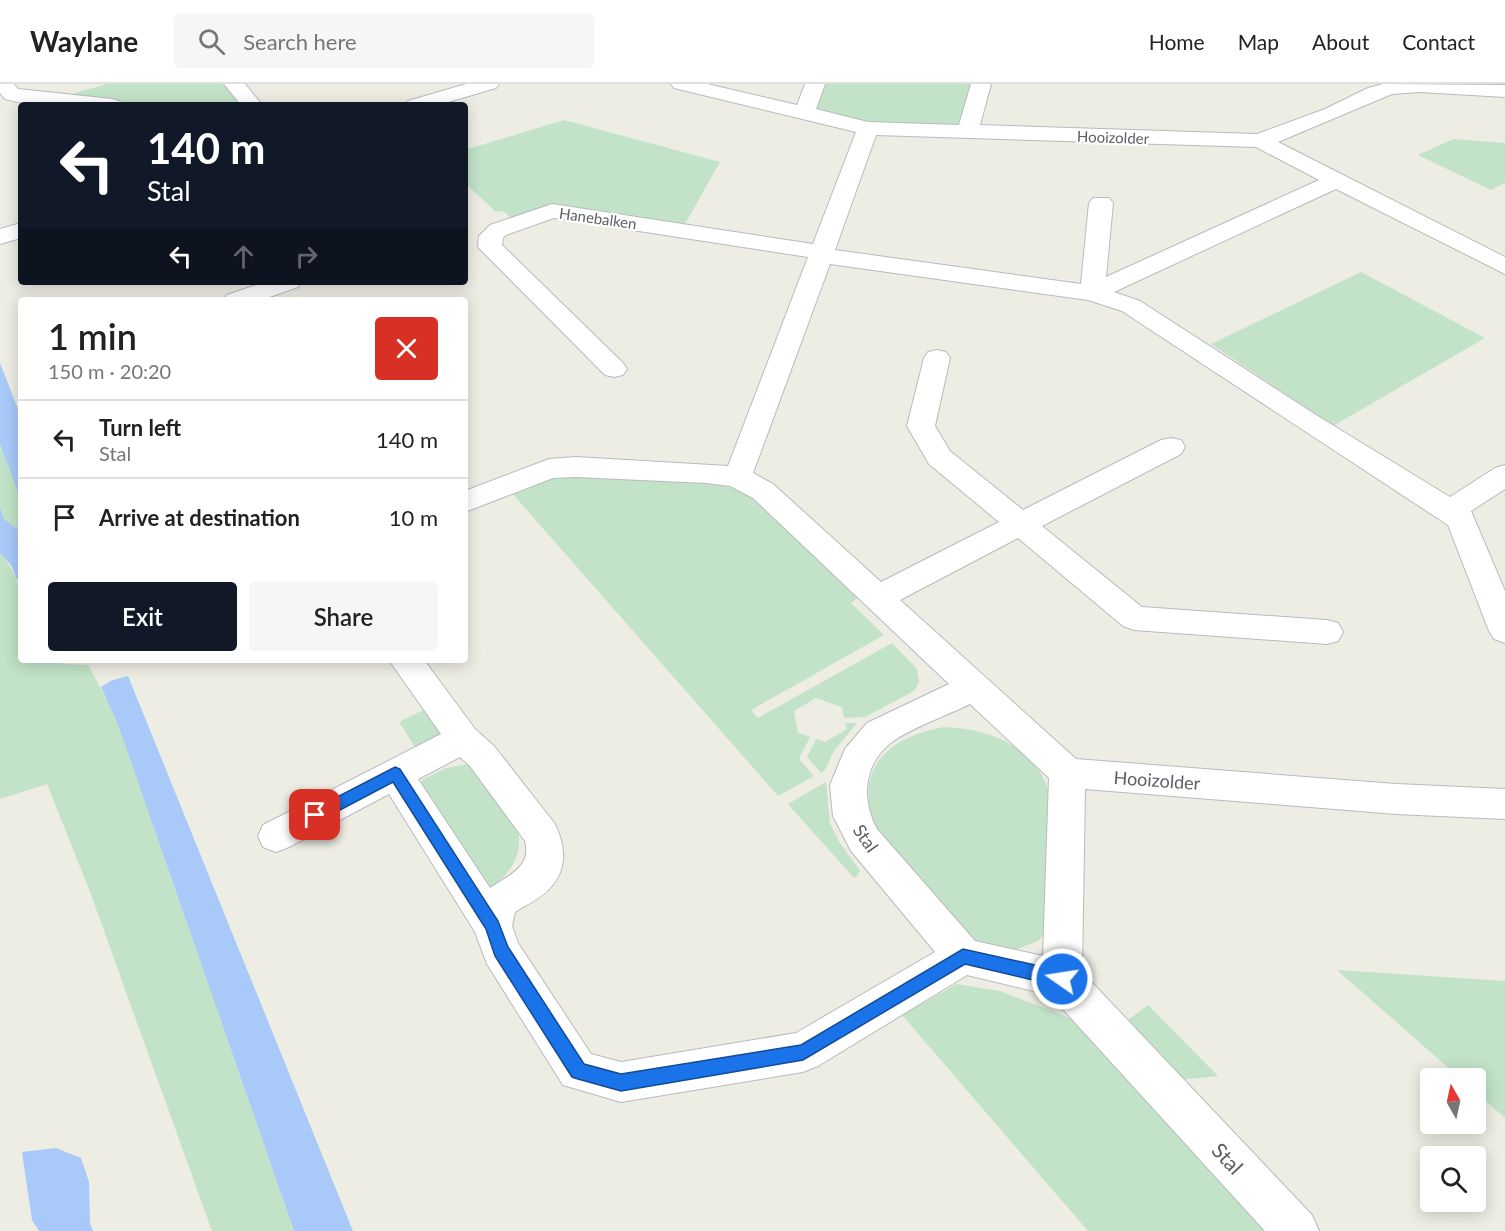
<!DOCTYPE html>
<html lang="en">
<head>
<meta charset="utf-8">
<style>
  body { margin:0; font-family:Lato,sans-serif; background:#f6f6f6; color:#222; height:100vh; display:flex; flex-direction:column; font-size:22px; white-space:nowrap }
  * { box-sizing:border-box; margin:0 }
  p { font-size:20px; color:#767676 }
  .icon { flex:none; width:33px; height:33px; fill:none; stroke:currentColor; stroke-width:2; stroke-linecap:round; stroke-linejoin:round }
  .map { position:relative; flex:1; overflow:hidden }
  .sheet { position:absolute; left:18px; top:213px; width:450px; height:366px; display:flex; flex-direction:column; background:#fff; border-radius:6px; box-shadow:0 3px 15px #0003 }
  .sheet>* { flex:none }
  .guide { position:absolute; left:18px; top:18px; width:450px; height:183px; border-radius:6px; box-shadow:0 3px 15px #0003; background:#111827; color:#fff; overflow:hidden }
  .needle { width:39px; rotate:351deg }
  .fabs { position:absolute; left:1420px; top:984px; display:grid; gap:12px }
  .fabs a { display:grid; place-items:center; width:66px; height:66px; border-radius:6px; background:#fff; box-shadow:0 3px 15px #0003; font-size:30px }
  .pin { position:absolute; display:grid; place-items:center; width:51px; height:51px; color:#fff; margin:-26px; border-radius:12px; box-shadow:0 3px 9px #0006 }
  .me { position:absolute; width:66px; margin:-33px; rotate:283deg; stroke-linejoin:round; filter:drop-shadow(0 0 4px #0008) }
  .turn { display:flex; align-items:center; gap:21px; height:126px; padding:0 30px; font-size:27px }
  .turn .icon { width:78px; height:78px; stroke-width:2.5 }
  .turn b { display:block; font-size:42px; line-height:51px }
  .lanes { display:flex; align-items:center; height:57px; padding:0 30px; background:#0003; justify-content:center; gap:30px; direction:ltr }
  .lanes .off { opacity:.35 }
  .round { display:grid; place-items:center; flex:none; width:63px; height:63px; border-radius:6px; background:#f6f6f6 }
  .summary { display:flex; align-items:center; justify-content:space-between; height:102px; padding:0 30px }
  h1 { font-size:36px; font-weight:600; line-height:45px }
  .cta { display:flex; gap:12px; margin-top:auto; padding:12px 30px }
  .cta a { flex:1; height:69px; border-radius:6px; background:#111827; color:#fff; font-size:24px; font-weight:600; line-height:69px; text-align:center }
  .cta a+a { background:#f6f6f6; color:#222 }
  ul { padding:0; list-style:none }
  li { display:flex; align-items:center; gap:18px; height:78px; padding:0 30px; border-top:2px solid #e0e0e0 }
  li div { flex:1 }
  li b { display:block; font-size:22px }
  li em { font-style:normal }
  header { display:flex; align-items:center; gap:36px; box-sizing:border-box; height:84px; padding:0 30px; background:#fff; border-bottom:2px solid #e0e0e0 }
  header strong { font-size:28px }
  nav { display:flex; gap:33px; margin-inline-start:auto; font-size:21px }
  .search { width:420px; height:54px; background:#f6f6f6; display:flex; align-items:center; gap:15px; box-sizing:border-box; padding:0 21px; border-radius:6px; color:#767676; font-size:22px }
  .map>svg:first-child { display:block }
</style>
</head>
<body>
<header>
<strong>Waylane</strong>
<div class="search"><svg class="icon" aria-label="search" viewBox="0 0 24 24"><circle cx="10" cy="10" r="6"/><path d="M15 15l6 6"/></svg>Search here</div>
<nav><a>Home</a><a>Map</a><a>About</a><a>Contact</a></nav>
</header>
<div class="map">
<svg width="1505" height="1147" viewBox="0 0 1505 1147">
  <rect width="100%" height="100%" fill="#edede4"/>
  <!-- green -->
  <path fill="#c2e3c7" d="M107,0H234L252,21H112L53,15Z
    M816,0H981L967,47L868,44L806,28Z
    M564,36L720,78L681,147L552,127L516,139L503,127L496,128L465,99V66Z
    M1453,55L1505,59V99L1491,106L1418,71Z
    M1361,188L1485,254L1333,342L1211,260Z
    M0,360L21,417V448L4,435L0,423Z
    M558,392L708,398L739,406L760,419L859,513L851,519L884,551L751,626L758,634L892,559L917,585L919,598L914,607L865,633L844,634L842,623L816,614L794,627L798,649L810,653L799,675L814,692L778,712L511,408Z
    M0,469C29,502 21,535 21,576H57L64,580L88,581L114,629L294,1147H212L90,808L47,700L0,715Z
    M423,626L445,656L419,669L399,638Z
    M845,639H857L834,667L825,686L821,689L807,673L816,655L825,658L847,645Z
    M944,643C988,645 1032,660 1048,705C1050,710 1053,717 1054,722C1056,759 1049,809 1047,847L1038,857L1013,867L977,862L874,742C854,683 889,653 944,643Z
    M469,680L517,742C524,770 512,789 489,805L418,711L422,696L446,684Z
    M826,698L830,740L840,759L860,787L856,793H853L788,720Z
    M1337,886L1505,897V1034L1476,1009V994H1460Z
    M957,900L1000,907L1114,951L1112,948L1148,921L1218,992L1159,998L1296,1147H1088L902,931Z"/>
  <!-- water -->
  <path fill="#a9caf8" d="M0,279L21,333V417L0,360Z
    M0,423L4,435L21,448V505L11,481L0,469Z
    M128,592L353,1147H294L117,638L101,603L110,597Z
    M56,1064L81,1074L89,1098L90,1139L93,1147H39L32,1136L22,1068Z"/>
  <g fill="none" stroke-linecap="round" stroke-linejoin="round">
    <defs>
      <path id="minor" d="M0,0H14L18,5L112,15L119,17L122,21C84,21 42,25 5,15L0,9Z
        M224,0H245L262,21H241Z
        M466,0H499L496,4L438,21H405L408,17Z
        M671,0H707L797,21L805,0H825L816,25L868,38L959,41L971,0H991L980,41L1257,50L1325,25L1368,4L1383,0L1505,1V13L1420,8L1392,10L1278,58L1505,173V190L1336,105L1114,208L1140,217L1316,331L1450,413L1495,384L1505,381V405L1471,427L1505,507V559L1494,555L1489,547L1448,441L1122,227L1088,216L830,180L753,389L773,400L881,498L999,438L929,380L907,342L924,274L928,268L937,266L946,268L950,274L935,342L950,367L1023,426L1161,356L1171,354L1181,356L1185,363L1181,370L1042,442L1142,523L1327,536L1338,539L1343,548L1338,557L1327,560L1134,546L1123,542L1018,454L900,516L1076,675L1396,700L1505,705V735L1396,730L1085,705L1082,888L1312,1131L1319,1147H1265L1050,911L967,891L818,982L803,988L621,1018L563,1001L487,880L475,848L389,710L289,763L276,768L263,763L258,752L263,741L441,650L389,576H424L475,645L494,662L555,740C565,761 568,784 551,803C543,813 526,821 515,828L512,842L518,859L591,970L621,978L796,949L935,868L851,767L833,732L830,701L845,665L867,639L949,600L753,414L730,402L706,399L576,393L553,394L465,428V407L549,375L576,373L728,382L808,173L554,134L506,151L503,154L502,161L623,279L627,285L623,291L614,293L605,291L478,163L479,152L490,141L552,120L813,160L856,48L674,4ZM876,51L1256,63L1319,96L1106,193L1113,119L1109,114H1093L1089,119L1081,200L835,166ZM970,620L1049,694L1043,872L975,857L877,745C861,716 863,680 892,658C911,644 948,631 970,620ZM460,673L470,682L525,757C532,783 509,791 490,804L418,695Z
        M21,139V154L0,160V145Z
        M265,198H301L298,203L261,216H223L227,211Z"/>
    </defs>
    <!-- minor casing -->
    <use href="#minor" stroke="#b9babf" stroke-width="2"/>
    <!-- minor -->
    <use href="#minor" fill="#fff" fill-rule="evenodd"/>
  </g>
  <!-- route -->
  <path fill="#1a73e8" stroke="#114b97" stroke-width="1.5" d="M395,683L400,685L498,837L508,863L584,980L621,990L801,961L963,865L1062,887L1068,890L1071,895L1068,900L1062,903L965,880L803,976L621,1007L578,995L572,993L495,872L486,845L393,698L321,736H310L308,731L310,727Z"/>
  <g text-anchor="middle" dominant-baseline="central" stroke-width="4.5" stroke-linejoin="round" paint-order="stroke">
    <!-- far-street labels -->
    <g font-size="15" fill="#5c5e63" stroke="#fff">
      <text transform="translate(1113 53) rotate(2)">Hooizolder</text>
      <text transform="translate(598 134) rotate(8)">Hanebalken</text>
    </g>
    <!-- street labels -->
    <g font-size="18" fill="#5c5e63" stroke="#fff">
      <text transform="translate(1157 696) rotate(4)">Hooizolder</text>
      <text transform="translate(866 754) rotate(55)">Stal</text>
    </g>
    <!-- near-street labels -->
    <g font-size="21" fill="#5c5e63" stroke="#fff">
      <text transform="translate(1228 1074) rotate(47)">Stal</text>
    </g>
  </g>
</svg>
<div class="fabs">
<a><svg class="needle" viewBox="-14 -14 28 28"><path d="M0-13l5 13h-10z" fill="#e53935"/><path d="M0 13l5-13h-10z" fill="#767676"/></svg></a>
<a><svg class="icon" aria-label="search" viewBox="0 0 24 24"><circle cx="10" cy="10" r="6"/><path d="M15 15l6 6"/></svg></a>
</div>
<div class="pin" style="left:315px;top:731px;background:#d93025"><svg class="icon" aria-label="arrive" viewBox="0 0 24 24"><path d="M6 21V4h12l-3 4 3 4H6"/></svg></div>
<svg class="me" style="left:1062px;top:895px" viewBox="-20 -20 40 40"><circle r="17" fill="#1a73e8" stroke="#fff" stroke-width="3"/><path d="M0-11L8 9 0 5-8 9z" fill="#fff"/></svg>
<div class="guide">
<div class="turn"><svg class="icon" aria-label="left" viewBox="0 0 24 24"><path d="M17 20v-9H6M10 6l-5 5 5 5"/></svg><div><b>140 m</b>Stal</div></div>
<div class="lanes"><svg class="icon" aria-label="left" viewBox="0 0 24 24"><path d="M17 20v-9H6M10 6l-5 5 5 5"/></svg><svg class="icon off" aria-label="ahead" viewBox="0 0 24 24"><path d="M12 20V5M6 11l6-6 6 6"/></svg><svg class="icon off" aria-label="right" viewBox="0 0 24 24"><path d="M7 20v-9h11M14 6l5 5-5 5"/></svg></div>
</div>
<section class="sheet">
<div class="summary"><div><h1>1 min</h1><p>150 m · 20:20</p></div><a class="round" style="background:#d93025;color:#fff"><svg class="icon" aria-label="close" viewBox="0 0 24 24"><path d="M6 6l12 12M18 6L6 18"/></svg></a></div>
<ul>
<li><svg class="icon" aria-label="left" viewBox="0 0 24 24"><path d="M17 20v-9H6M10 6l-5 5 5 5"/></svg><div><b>Turn left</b><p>Stal</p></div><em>140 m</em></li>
<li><svg class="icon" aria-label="arrive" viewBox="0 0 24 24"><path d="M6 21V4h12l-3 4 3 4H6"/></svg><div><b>Arrive at destination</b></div><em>10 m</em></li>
</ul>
<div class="cta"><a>Exit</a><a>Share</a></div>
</section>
</div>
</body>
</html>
